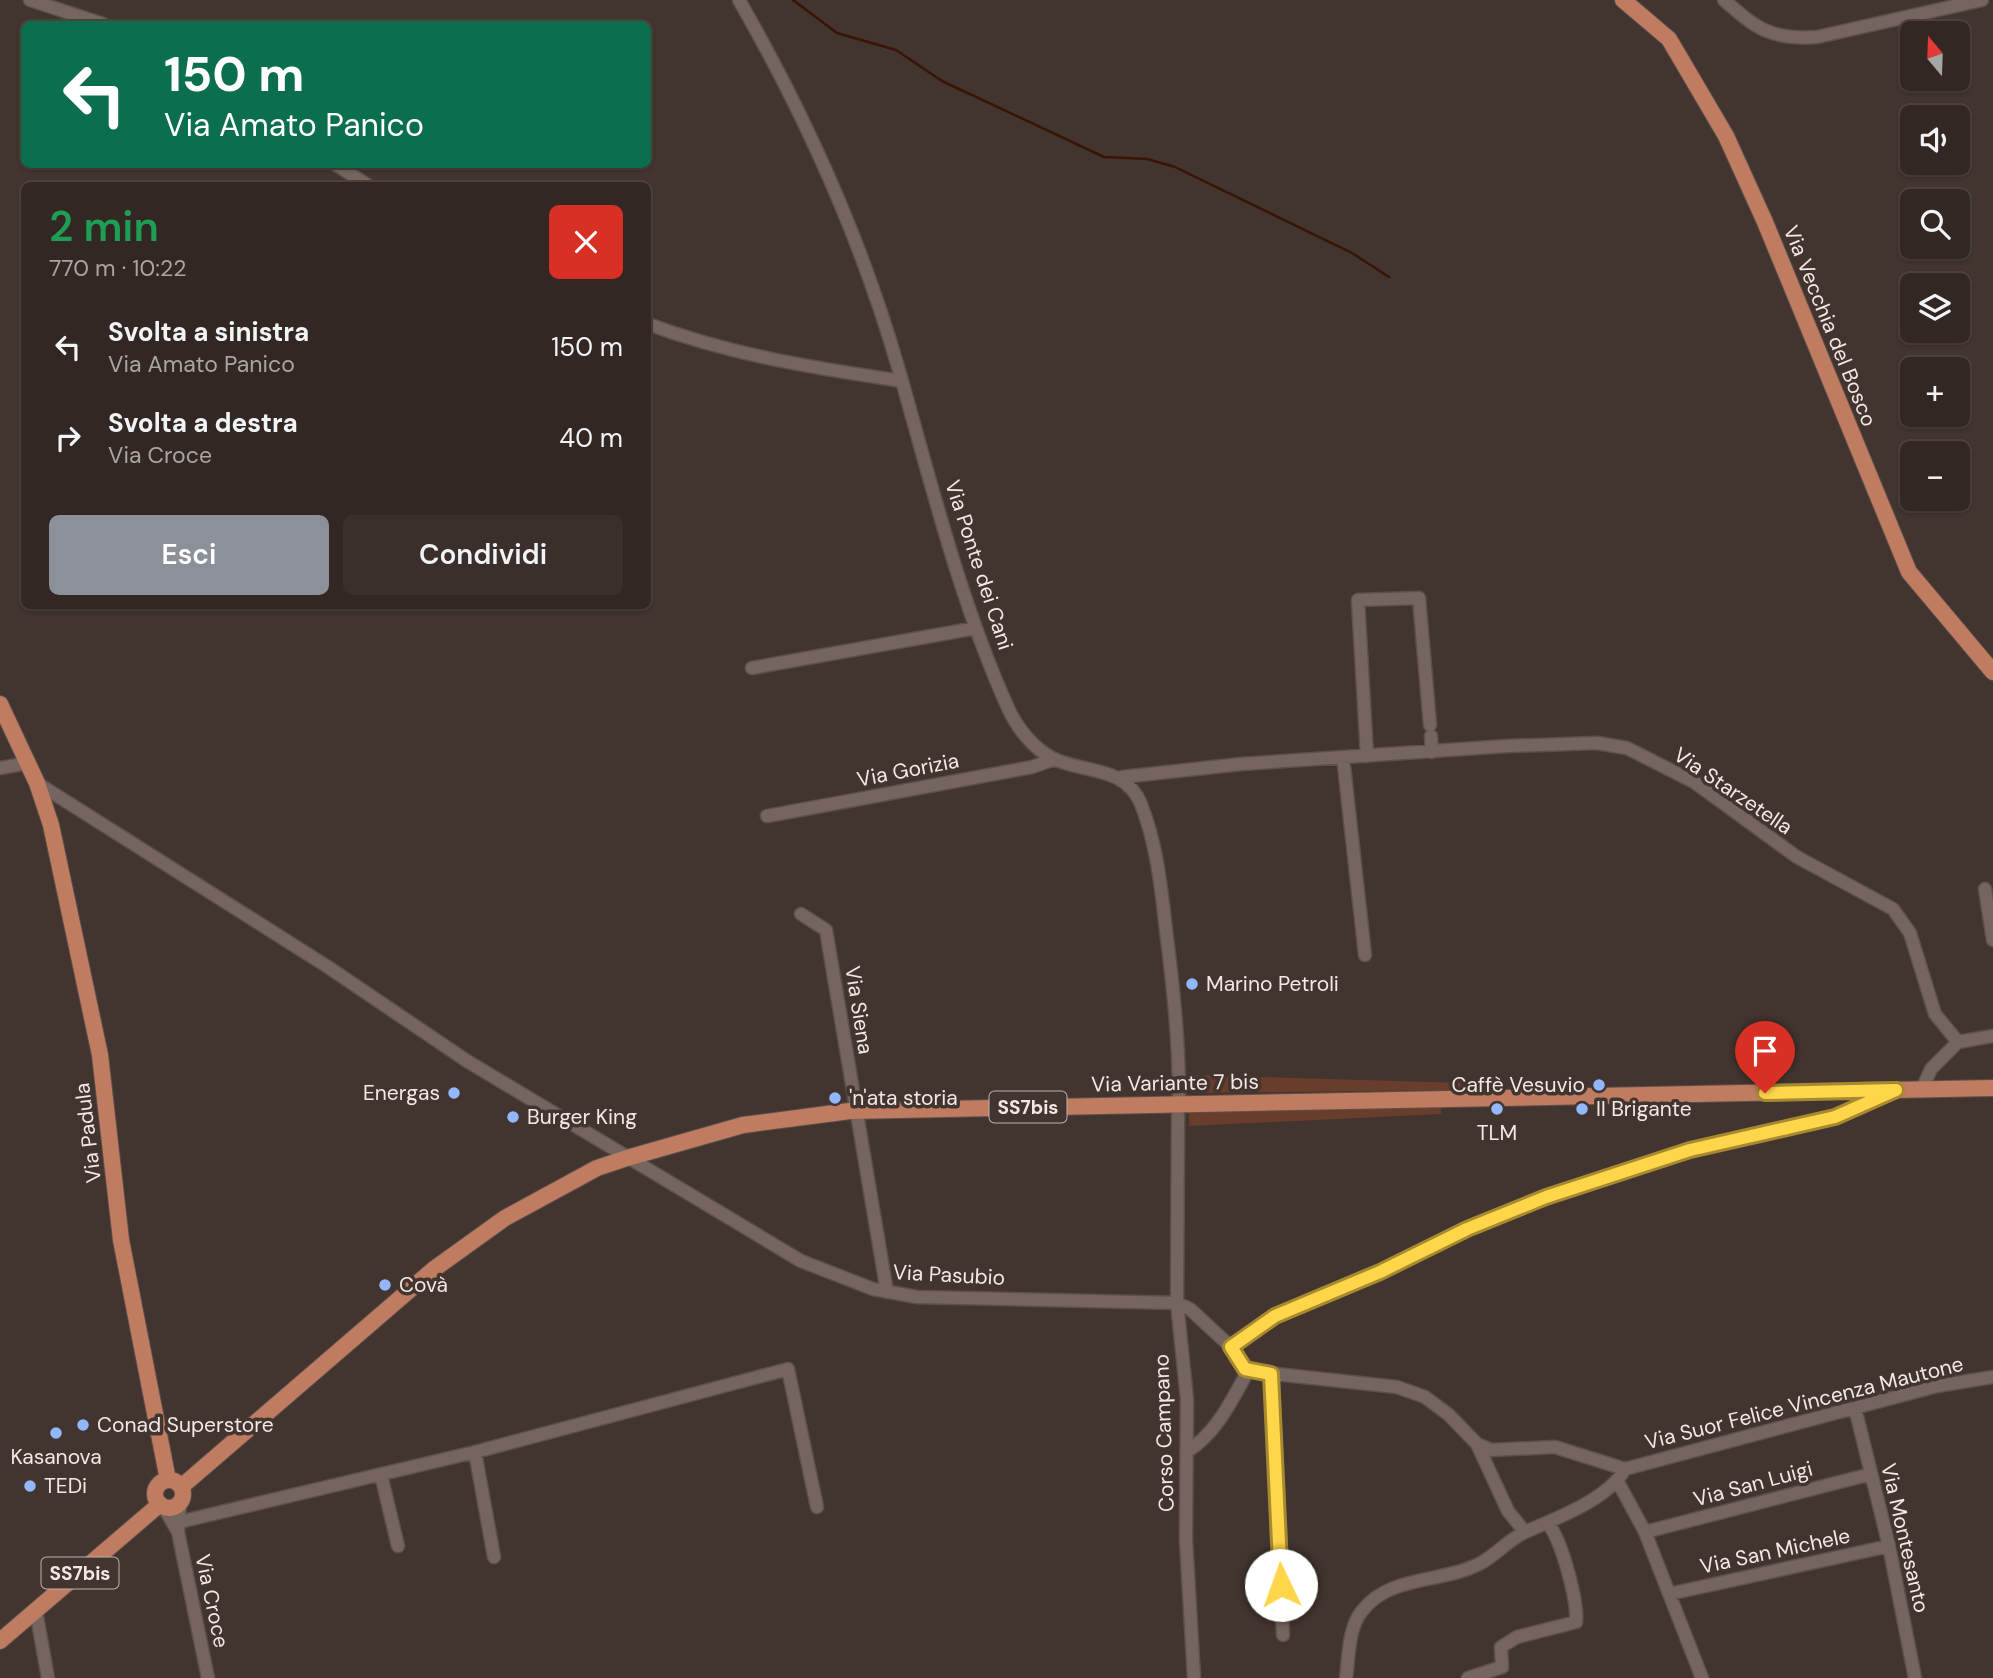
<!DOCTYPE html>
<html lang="it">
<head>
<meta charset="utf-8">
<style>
  body { margin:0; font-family:"DM Sans",sans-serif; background:#3a2f2a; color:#f1f3f6; height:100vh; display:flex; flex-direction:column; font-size:26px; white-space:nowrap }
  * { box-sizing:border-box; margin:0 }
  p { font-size:23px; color:#a8a5a5 }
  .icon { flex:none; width:38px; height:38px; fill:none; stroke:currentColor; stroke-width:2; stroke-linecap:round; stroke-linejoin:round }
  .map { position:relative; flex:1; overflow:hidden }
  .sheet { position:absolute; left:21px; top:182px; width:630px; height:427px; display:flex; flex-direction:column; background:#322722; border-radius:10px; box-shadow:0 2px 5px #0004,0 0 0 2px #4d4440 }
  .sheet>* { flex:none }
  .top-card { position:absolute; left:21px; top:21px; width:630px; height:147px; border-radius:10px; box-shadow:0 2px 5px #0004,0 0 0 2px #4d4440; background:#0b6e4f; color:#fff; overflow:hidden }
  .needle { width:46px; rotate:341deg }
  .tools { position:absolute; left:1900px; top:21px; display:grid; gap:14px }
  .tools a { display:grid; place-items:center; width:70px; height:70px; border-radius:10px; background:#322722; box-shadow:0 2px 5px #0004,0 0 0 2px #4d4440; font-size:35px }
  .pin { position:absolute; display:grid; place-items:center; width:60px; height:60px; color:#fff; margin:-72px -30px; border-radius:50% 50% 50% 0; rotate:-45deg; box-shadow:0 0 7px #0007 }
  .pin .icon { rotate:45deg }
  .me { position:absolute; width:77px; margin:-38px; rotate:357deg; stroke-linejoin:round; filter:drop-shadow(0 0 5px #0008) }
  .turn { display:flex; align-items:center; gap:24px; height:147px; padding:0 28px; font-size:32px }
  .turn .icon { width:91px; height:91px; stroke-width:2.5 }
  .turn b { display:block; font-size:49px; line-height:60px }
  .round { display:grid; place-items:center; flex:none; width:74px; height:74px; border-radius:10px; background:#3a2f2a }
  .summary { display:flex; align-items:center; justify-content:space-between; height:119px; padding:0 28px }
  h1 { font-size:42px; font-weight:600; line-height:52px; color:#1e9e55 }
  .cta { display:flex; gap:14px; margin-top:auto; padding:14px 28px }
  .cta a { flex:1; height:80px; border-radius:10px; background:#8c9099; color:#fff; font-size:28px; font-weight:600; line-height:80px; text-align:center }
  .cta a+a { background:#3a2f2a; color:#f1f3f6 }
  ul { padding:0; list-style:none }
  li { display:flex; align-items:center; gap:21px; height:91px; padding:0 28px }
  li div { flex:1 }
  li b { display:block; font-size:26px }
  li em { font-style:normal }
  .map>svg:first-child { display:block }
</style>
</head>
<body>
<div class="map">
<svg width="1993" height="1678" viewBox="0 0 1993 1678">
  <rect width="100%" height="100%" fill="#42342e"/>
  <!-- green -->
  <path fill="#693d2b" d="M1191,1075L1465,1083L1466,1090L1192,1093Z
    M1441,1105V1114L1189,1126V1112Z"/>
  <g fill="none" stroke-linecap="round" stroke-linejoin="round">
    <!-- stream -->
    <path stroke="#391505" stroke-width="2.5" d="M793,0L837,33L896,50L942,81L1104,157L1147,159L1175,167L1352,253L1389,277"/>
    <defs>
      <path id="minor" d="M30,0L103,24
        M739,0C805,115 861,239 898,367C931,482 959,599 1008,708C1017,728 1033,748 1052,758C1084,774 1125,765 1141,804C1157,845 1161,887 1166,930C1173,986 1179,1040 1179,1096
        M1724,0C1757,29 1771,40 1817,37L1982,0
        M335,164L369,186
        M648,324C731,355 814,368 902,381
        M752,668L976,628
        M1431,736L1432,752
        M1367,756L1358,600L1419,598L1430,725
        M1343,757L1365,955
        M0,768L28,763
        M1122,777L1241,764L1507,746L1597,743L1627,748L1694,782L1797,857L1893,909L1910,933L1935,1014L1958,1042L1931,1069L1922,1089
        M37,783L328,967L467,1061L801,1261L873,1289L917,1297L1177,1303L1190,1309L1231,1347L1248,1371L1397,1387L1425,1397L1449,1415L1477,1444L1491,1450L1555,1447L1625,1469
        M767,816L1032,767L1055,759
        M1985,889L1993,940
        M801,914L826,930L887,1292
        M1958,1042L1993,1036
        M1178,1115L1177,1303L1187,1399L1186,1540L1194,1678
        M1231,1347L1275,1316L1380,1272L1467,1229L1546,1197L1690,1149L1835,1117L1893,1092
        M1271,1374L1283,1635
        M1855,1408L1889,1546L1915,1678
        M1477,1444L1508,1511L1525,1532
        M1188,1451C1218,1431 1231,1401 1248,1371
        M475,1452L494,1557
        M1625,1469L1937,1386L1993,1377
        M381,1475L398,1546
        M1618,1482L1645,1532L1702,1678
        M180,1502L178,1532L208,1678
        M163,1506L178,1532
        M179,1522L475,1452L788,1369L817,1507
        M1645,1532L1871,1474
        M1669,1594L1889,1546
        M36,1611L48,1678
        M1346,1678C1349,1657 1348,1628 1362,1611C1389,1575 1442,1583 1479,1564C1495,1556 1507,1541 1523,1533C1554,1519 1608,1500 1625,1469
        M1468,1678L1502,1667L1501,1647L1517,1637L1576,1622C1578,1601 1562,1542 1549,1525"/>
      <path id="major" d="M1623,0L1669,39L1726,136L1765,222L1909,572L1993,672
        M0,704L37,783L51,825L100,1055L121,1240L168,1480
        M155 1494a14 14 0 1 1 28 0a14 14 0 1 1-28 0Z
        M181,1487L434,1269L505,1218L597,1168L627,1158L743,1125L850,1111L1993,1088
        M0,1641L160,1504"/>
    </defs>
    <!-- minor casing -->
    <use href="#minor" stroke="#5d504c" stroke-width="15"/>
    <!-- major casing -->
    <use href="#major" stroke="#5d504c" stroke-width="18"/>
    <!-- minor -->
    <use href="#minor" stroke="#75655e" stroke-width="12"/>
    <!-- major -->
    <use href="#major" stroke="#c07c60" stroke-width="16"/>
  </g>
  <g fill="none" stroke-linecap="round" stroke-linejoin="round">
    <defs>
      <path id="route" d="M1281,1585L1271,1374L1245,1369L1231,1347L1275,1316L1380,1272L1467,1229L1546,1197L1690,1150L1835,1117L1896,1090L1765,1093"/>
    </defs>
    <!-- route casing -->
    <use href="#route" stroke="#a68a30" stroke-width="18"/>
    <!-- route -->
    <use href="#route" stroke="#ffd54a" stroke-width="12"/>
  </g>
  <!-- markers -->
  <g fill="#93b7fd" stroke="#42342e" stroke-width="2.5">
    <circle cx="1192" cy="984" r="7"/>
    <circle cx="1599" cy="1085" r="7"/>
    <circle cx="454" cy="1093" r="7"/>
    <circle cx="835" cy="1098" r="7"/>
    <circle cx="1497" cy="1109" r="7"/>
    <circle cx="1582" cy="1109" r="7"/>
    <circle cx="513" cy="1117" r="7"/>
    <circle cx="385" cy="1285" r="7"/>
    <circle cx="83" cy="1425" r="7"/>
    <circle cx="56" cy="1433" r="7"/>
    <circle cx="30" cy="1486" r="7"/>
  </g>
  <g text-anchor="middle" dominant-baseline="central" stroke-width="7" stroke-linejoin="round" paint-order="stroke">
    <!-- shield labels -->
    <g fill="#42342e" stroke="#bdb2ad" stroke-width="2">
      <rect x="989.5" y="1091.5" width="77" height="31" rx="5"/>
      <rect x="41.5" y="1557.5" width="77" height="31" rx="5"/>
    </g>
    <g font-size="19" font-weight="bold" fill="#f2e8e4">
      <text x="1028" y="1107">SS7bis</text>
      <text x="80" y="1573">SS7bis</text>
    </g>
    <!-- street labels -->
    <g font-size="21" fill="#f2e8e4" stroke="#42342e">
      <text transform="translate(1830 326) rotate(68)">Via Vecchia del Bosco</text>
      <text transform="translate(979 565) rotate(72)">Via Ponte dei Cani</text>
      <text transform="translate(908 770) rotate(-11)">Via Gorizia</text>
      <text transform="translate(1733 791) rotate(34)">Via Starzetella</text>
      <text transform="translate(859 1010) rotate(81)">Via Siena</text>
      <text transform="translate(1175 1083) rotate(-1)">Via Variante 7 bis</text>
      <text transform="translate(88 1133) rotate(-97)">Via Padula</text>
      <text transform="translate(949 1275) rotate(3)">Via Pasubio</text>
      <text transform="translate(1804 1403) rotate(-14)">Via Suor Felice Vincenza Mautone</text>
      <text transform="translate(1164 1433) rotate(-92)">Corso Campano</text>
      <text transform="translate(1753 1484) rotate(-15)">Via San Luigi</text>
      <text transform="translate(1905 1538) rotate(77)">Via Montesanto</text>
      <text transform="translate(1775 1551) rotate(-12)">Via San Michele</text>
      <text transform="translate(212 1601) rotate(78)">Via Croce</text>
    </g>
    <!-- poi labels -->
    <g font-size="21" fill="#f2e8e4" stroke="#42342e" text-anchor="start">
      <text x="1206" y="984">Marino Petroli</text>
      <text x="1585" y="1085" text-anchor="end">Caffè Vesuvio</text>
      <text x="440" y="1093" text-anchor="end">Energas</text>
      <text x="849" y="1098">'n'ata storia</text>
      <text x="1596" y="1109">Il Brigante</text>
      <text x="527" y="1117">Burger King</text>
      <text x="1497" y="1133" text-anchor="middle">TLM</text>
      <text x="399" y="1285">Covà</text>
      <text x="97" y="1425">Conad Superstore</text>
      <text x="56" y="1457" text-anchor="middle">Kasanova</text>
      <text x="44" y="1486">TEDi</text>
    </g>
  </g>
</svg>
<div class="tools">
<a><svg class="needle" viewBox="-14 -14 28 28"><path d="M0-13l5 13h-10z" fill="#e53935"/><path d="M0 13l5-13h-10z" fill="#a8a5a5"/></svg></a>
<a><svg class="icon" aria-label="sound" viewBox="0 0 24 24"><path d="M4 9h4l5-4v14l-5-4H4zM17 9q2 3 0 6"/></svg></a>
<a><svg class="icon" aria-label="search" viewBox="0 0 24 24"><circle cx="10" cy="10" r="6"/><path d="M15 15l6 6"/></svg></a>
<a><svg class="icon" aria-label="layers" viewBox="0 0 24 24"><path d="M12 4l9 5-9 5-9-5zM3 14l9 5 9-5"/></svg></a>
<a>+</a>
<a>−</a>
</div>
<div class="pin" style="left:1765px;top:1093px;background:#d93025"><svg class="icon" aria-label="arrive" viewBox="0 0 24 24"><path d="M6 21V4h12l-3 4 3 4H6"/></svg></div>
<svg class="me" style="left:1281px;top:1585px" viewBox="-20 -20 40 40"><circle r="19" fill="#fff"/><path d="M0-13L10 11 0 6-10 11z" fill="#ffd54a"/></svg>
<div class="top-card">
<div class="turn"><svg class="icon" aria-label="left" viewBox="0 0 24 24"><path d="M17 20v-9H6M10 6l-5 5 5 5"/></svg><div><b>150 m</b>Via Amato Panico</div></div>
</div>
<section class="sheet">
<div class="summary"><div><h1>2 min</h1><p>770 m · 10:22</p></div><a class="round" style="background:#d93025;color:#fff"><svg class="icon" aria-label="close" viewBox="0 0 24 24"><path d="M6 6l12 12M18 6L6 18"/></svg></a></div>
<ul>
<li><svg class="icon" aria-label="left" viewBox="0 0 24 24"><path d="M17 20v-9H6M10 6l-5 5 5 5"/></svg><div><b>Svolta a sinistra</b><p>Via Amato Panico</p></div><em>150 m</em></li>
<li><svg class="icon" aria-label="right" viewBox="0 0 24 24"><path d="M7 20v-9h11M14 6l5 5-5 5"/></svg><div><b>Svolta a destra</b><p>Via Croce</p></div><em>40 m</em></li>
</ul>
<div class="cta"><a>Esci</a><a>Condividi</a></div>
</section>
</div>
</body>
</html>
